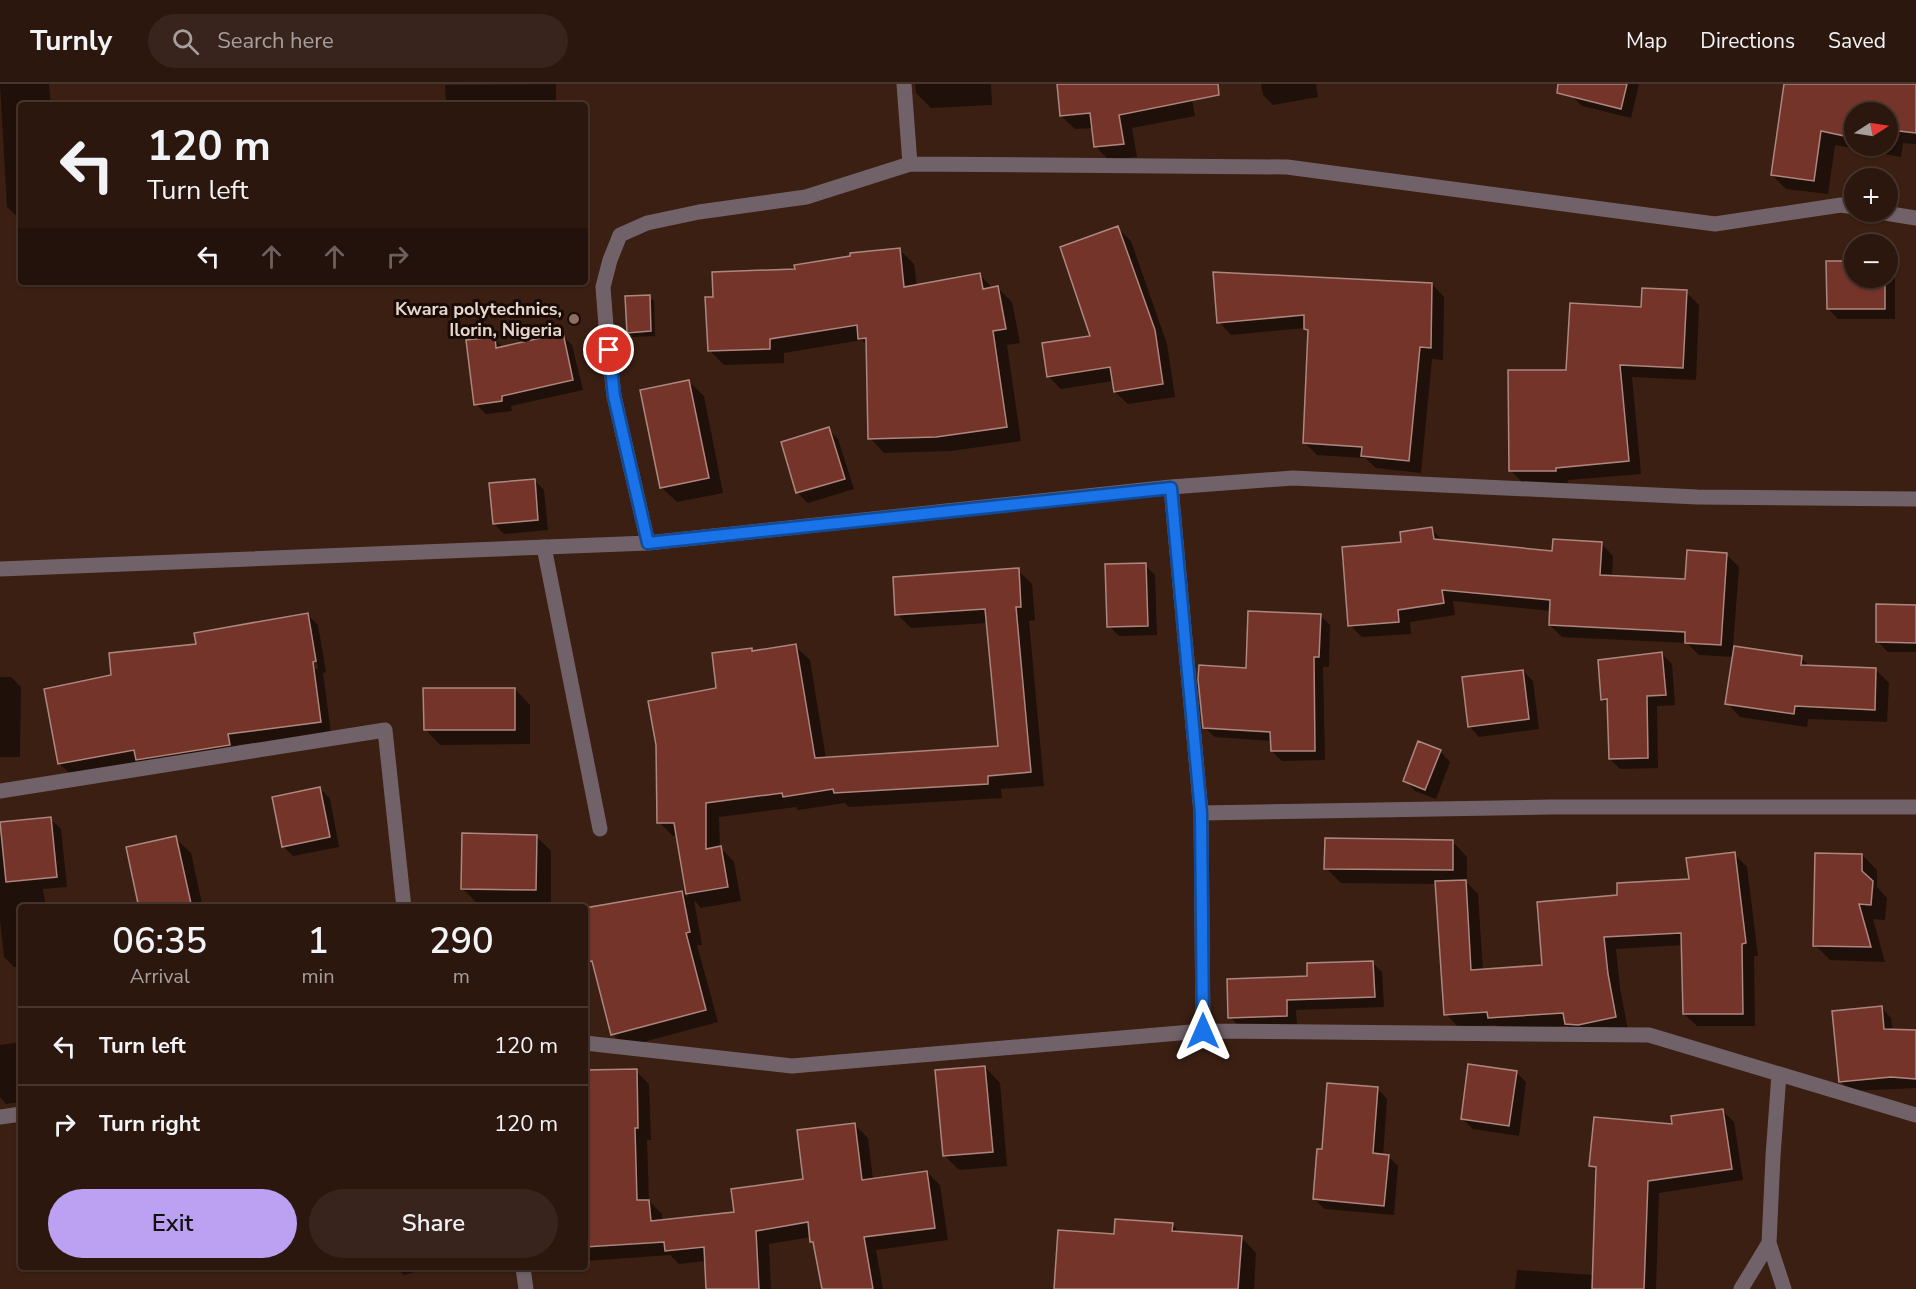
<!DOCTYPE html>
<html lang="en">
<head>
<meta charset="utf-8">
<style>
  body { margin:0; font-family:"Nunito Sans",sans-serif; background:#38241c; color:#f1f3f6; height:100vh; display:flex; flex-direction:column; font-size:22px; white-space:nowrap }
  * { box-sizing:border-box; margin:0 }
  p { font-size:20px; color:#a69f9e }
  .icon { flex:none; width:33px; height:33px; fill:none; stroke:currentColor; stroke-width:2; stroke-linecap:round; stroke-linejoin:round }
  .map { position:relative; flex:1; overflow:hidden }
  .side { position:absolute; left:18px; top:820px; width:570px; height:366px; display:flex; flex-direction:column; background:#2c170e; border-radius:6px; box-shadow:0 2px 4px #0004,0 0 0 2px #48362e }
  .side>* { flex:none }
  .hud { position:absolute; left:18px; top:18px; width:570px; height:183px; border-radius:6px; box-shadow:0 2px 4px #0004,0 0 0 2px #48362e; background:#2c170e; color:#f1f3f6; overflow:hidden }
  .needle { width:39px; rotate:78deg }
  .buttons { position:absolute; left:1844px; top:18px; display:grid; gap:12px }
  .buttons a { display:grid; place-items:center; width:54px; height:54px; border-radius:50%; background:#2c170e; box-shadow:0 2px 4px #0004,0 0 0 2px #48362e; font-size:30px }
  .pin { position:absolute; display:grid; place-items:center; width:51px; height:51px; color:#fff; margin:-26px; border:3px solid #fff; border-radius:50%; box-shadow:0 2px 6px #0007 }
  .me { position:absolute; width:66px; margin:-33px; rotate:0deg; stroke-linejoin:round; filter:drop-shadow(0 0 4px #0008) }
  .turn { display:flex; align-items:center; gap:21px; height:126px; padding:0 30px; font-size:27px }
  .turn .icon { width:78px; height:78px; stroke-width:2.5 }
  .turn b { display:block; font-size:42px; line-height:51px }
  .lanes { display:flex; align-items:center; height:57px; padding:0 30px; background:#0003; justify-content:center; gap:30px; direction:ltr }
  .lanes .off { opacity:.35 }
  .eta { display:flex; justify-content:space-evenly; align-items:center; height:102px; text-align:center }
  .eta b { font-size:36px; font-weight:600; line-height:42px }
  .primary-button { display:flex; gap:12px; margin-top:auto; padding:12px 30px }
  .primary-button a { flex:1; height:69px; border-radius:36px; background:#bca0f2; color:#111; font-size:24px; font-weight:600; line-height:69px; text-align:center }
  .primary-button a+a { background:#38241c; color:#f1f3f6 }
  ul { padding:0; list-style:none }
  li { display:flex; align-items:center; gap:18px; height:78px; padding:0 30px; border-top:2px solid #48362e }
  li div { flex:1 }
  li b { display:block; font-size:22px }
  li em { font-style:normal }
  header { display:flex; align-items:center; gap:36px; box-sizing:border-box; height:84px; padding:0 30px; background:#2c170e; border-bottom:2px solid #48362e }
  header strong { font-size:28px }
  nav { display:flex; gap:33px; margin-inline-start:auto; font-size:21px }
  .search { width:420px; height:54px; background:#38241c; display:flex; align-items:center; gap:15px; box-sizing:border-box; padding:0 21px; border-radius:33px; color:#a69f9e; font-size:22px }
  .map>svg:first-child { display:block }
</style>
</head>
<body>
<header>
<strong>Turnly</strong>
<div class="search"><svg class="icon" aria-label="search" viewBox="0 0 24 24"><circle cx="10" cy="10" r="6"/><path d="M15 15l6 6"/></svg>Search here</div>
<nav><a>Map</a><a>Directions</a><a>Saved</a></nav>
</header>
<div class="map">
<svg width="1916" height="1205" viewBox="0 0 1916 1205">
  <rect width="100%" height="100%" fill="#3b1f12"/>
  <!-- shadow -->
  <path fill="#0007" fill-rule="evenodd" d="M0,0H49L51,21H21V136L7,123Z
    M556,0V21H446L445,1Z
    M915,0H991L992,21L931,24L916,9Z
    M1058,0H1189L1195,32L1132,44L1137,73L1109,76L1095,62L1093,44L1075,45L1061,32Z
    M1261,0H1316L1318,13L1273,21L1263,11Z
    M1575,0H1639L1631,34L1582,22L1572,12Z
    M1785,0H1916V60L1903,59L1901,73L1835,61L1828,110L1786,105L1772,91ZM1854,28H1887V62H1854Z
    M1118,144L1131,157L1167,260L1175,313L1128,320L1115,308L1113,297L1061,305L1048,292L1092,253Z
    M900,166L914,180L917,203L980,191L993,205L998,204L1012,218L1020,259L1007,261L1021,357L951,367L884,369L870,354L868,262L862,256L784,269V279L724,281L709,266L714,214L796,187Z
    M1854,178V194H1887V180L1895,188V235H1838L1828,225Z
    M1432,200L1444,213L1443,276L1432,275L1421,389L1376,384L1365,374L1317,371L1304,358L1310,249L1305,244L1231,251L1219,238Z
    M1686,208L1699,221L1696,296L1632,293L1641,390L1568,396V399H1523L1510,386L1568,287L1642,225Z
    M649,213L654,217L655,252L633,253L628,248Z
    M562,251L572,261L583,306L511,322L512,327L486,330L476,320L494,254L503,264Z
    M688,297L704,312L723,409L677,418L661,403Z
    M828,345L838,355L854,405L808,419L798,409L782,359Z
    M534,396L544,406L548,446L504,450L494,440Z
    M1431,445L1443,457L1554,468L1601,459L1613,472L1612,493L1686,496L1727,471L1739,483L1733,563L1801,574L1811,583L1876,586L1889,599L1887,638L1808,635L1807,643L1740,633L1727,619L1734,573L1699,571L1687,559L1562,553L1550,541L1551,527L1453,517L1455,531L1410,538L1411,550L1362,553L1350,541L1403,459Z
    M1145,481L1155,491L1157,551L1119,552L1109,542Z
    M1018,486L1032,500L1035,536L1029,537L1044,702L1001,705L1002,714L849,723L845,719L798,726L796,723L719,733L720,763L734,778L741,817L701,824L694,816L702,861H697L718,938L625,963L613,950L585,844V825L682,808L688,814L678,752H673L659,738L718,606L751,565L754,569L795,562L810,576L826,675L999,664L988,539L911,544L897,530Z
    M1916,522V568H1888L1878,558Z
    M307,530L318,541L326,588L323,589L331,649L238,661L240,672L70,690L59,679L113,593L198,561ZM308,541H311L318,585H315Z
    M1320,531L1330,541L1329,583H1323L1325,676L1282,677L1272,667V657L1215,653L1204,643L1247,585Z
    M1662,570L1672,580L1675,621L1657,622L1658,684L1620,685L1610,675L1608,621L1602,615Z
    M1523,587L1533,597L1539,645L1479,653L1469,642Z
    M0,593H11L21,603L20,673H0Z
    M515,605L530,621V660L440,661L425,645Z
    M1440,667L1450,678L1436,715L1415,707L1405,696Z
    M320,704L330,715L339,763L293,772L283,762Z
    M50,735L61,745L67,803L43,805L46,824H21V883H14L4,873L0,836V751Z
    M536,752L551,767V820L477,819L462,804Z
    M175,754L191,769L203,824H141Z
    M1452,757L1467,773V799L1478,810L1483,887L1544,883L1619,812L1690,796L1734,770L1747,783L1758,872H1754L1755,942H1697L1684,930L1683,861L1616,865L1620,904L1628,946L1580,953L1568,942L1502,947L1496,941L1458,943L1446,930L1437,800L1341,799L1326,784Z
    M1862,771L1877,786V803L1887,814L1885,836L1873,835L1885,878L1830,876L1815,861Z
    M1372,878L1382,888L1384,923L1296,926L1297,942L1240,943L1230,933L1309,893Z
    M1881,923L1891,934L1893,947L1916,948V1004L1850,1007L1840,997Z
    M21,958V1018L6,1020L0,1013V961Z
    M985,983L1000,999L1007,1082L959,1086L944,1071Z
    M636,987L649,1000L651,1056H647L649,1117L662,1130V1137L736,1130L805,1096L855,1041L868,1054L873,1096L927,1088L940,1101L948,1156L876,1166L883,1205H823L815,1160L811,1153L769,1160L771,1205H708L706,1177L679,1180L670,1171L585,1177V988Z
    M1516,988L1526,998L1519,1052L1473,1045L1462,1035Z
    M1377,1004L1387,1015L1383,1072H1388L1398,1082L1394,1131L1325,1125L1314,1115L1324,1067Z
    M1722,1026L1734,1038L1743,1096L1659,1109L1656,1205H1515L1517,1186L1594,1191L1597,1088L1591,1082L1674,1042Z
    M1172,1140L1180,1149L1241,1153L1256,1169L1254,1205H1056L1116,1151Z
    M396,1184H430L404,1191Z"/>
  <!-- building -->
  <path fill="#75342a" stroke="#ad877f" stroke-width="1.5" d="M1057,0H1218L1219,11L1119,31L1124,60L1094,63L1090,29L1060,32Z
    M1558,0H1627L1621,25L1557,9Z
    M1784,0H1916V49L1890,46L1887,60V28H1854V54L1821,47L1814,97L1771,91Z
    M1118,142L1155,246L1163,300L1114,308L1110,283L1047,293L1042,259L1090,252L1060,163Z
    M900,164L904,203L980,189L983,205L998,202L1006,245L993,247L1007,343L936,353L868,355L866,254L858,255L857,241L770,255V265L708,267L705,213H713L712,188L795,185L794,181L850,172V169Z
    M1826,177H1854V194H1885V225H1827Z
    M1213,188L1432,199L1431,264L1420,263L1409,377L1361,372L1362,363L1303,359L1308,246L1304,245V231L1217,239Z
    M1642,204L1687,206L1683,284L1620,281L1629,377L1556,384V387H1509L1508,286H1566L1570,219L1641,223Z
    M650,211L651,247L627,249L625,212Z
    M563,249L573,296L502,312V317L474,321L466,256L495,253L496,264Z
    M689,296L709,394L660,404L640,306Z
    M829,343L845,395L796,409L781,358Z
    M535,395L538,436L493,440L489,399Z
    M1432,443L1434,455L1552,467L1553,455L1602,458L1600,491L1685,495L1687,466L1727,469L1721,561L1685,559V548L1549,541L1550,516L1442,506L1444,519L1398,526L1399,538L1348,542L1342,463L1401,458L1400,448Z
    M1146,479L1148,542L1107,543L1105,480Z
    M1019,484L1021,523H1016L1031,688L988,692V700L834,709L833,705L783,713L782,709L706,719V765L721,762L728,803L686,810L674,739H657L656,661L648,617L716,604L712,569L752,564V567L796,560L815,674L998,662L985,525L895,531L893,493Z
    M1876,520L1916,521V559L1876,558Z
    M1248,527L1321,530L1319,573H1314L1315,667H1271L1270,648L1203,644L1198,595L1199,581L1246,584Z
    M308,529L316,577L313,578L321,638L228,650L230,661L136,676L134,666L58,680L44,605L111,591L109,569L196,560L194,549Z
    M1734,562L1802,572L1801,581L1876,584L1875,626L1795,622L1794,630L1725,620Z
    M1662,568L1666,611L1647,612L1648,674L1609,675L1607,615L1601,616L1598,576Z
    M1523,586L1529,635L1468,643L1462,593Z
    M423,604H515V646H424Z
    M1418,657L1441,666L1425,706L1403,697Z
    M320,703L330,753L282,763L272,713Z
    M51,733L57,793L6,798L0,738Z
    M462,749L537,751L536,806L461,805Z
    M176,752L192,824H139L126,763Z
    M1325,754L1453,756V786L1324,785Z
    M1735,768L1746,859L1742,860L1743,930H1683L1681,849L1604,853L1608,890L1616,933L1578,941L1565,940L1563,929L1488,934L1487,928L1444,931L1435,797L1466,796L1471,886L1542,881L1537,818L1617,811V799L1689,795L1686,774Z
    M1815,769L1862,770V787L1873,797L1871,821L1859,820L1871,863L1813,862Z
    M682,807L690,848L686,849L706,926L611,951L592,877L585,878V824Z
    M1373,877L1375,913L1287,916V932L1228,934L1227,895L1307,892V879Z
    M1882,922L1884,945L1916,946V995L1891,993L1839,998L1832,927Z
    M1468,980L1517,987L1509,1042L1461,1035Z
    M985,982L993,1068L943,1072L935,986Z
    M637,985L638,1044H635L637,1116H649L651,1137L734,1128L731,1105L803,1095L797,1046L855,1039L862,1096L927,1087L935,1144L864,1153L873,1205H822L813,1158H810L808,1138L756,1147L759,1205H706L704,1163L665,1167L664,1158L585,1163V986Z
    M1327,999L1378,1003L1373,1069L1389,1071L1384,1122L1313,1115L1317,1065H1322Z
    M1723,1025L1732,1085L1648,1097L1644,1205H1592L1596,1083L1589,1082L1594,1033L1672,1040L1671,1032Z
    M1115,1135L1173,1139L1172,1147L1242,1152L1238,1205H1054L1058,1146L1114,1150Z"/>
  <g fill="none" stroke-linecap="round" stroke-linejoin="round">
    <!-- minor -->
    <path stroke="#71626a" stroke-width="15" d="M904,0L910,80
      M1879,128L1916,134
      M1171,403L1201,729L1551,723H1916
      M648,459L614,312L606,242L603,203L610,176L620,151L647,139L699,128L806,113L910,80L1287,83L1715,140L1841,121L1854,123
      M544,463L600,745
      M0,485L648,459L1171,403L1293,394L1697,413L1916,415
      M0,707L385,646L404,824
      M1201,729L1203,947
      M585,959L792,982L1203,947L1649,951L1916,1031
      M0,1033L21,1030
      M1769,1159L1784,1205
      M523,1184L526,1205
      M1741,1205L1769,1159L1773,1072L1779,990"/>
  </g>
  <g fill="none" stroke-linecap="round" stroke-linejoin="round">
    <defs>
      <path id="route" d="M609,266L614,312L648,459L1171,404L1201,729L1203,947"/>
    </defs>
    <!-- route casing -->
    <use href="#route" stroke="#114b97" stroke-width="15"/>
    <!-- route -->
    <use href="#route" stroke="#1a73e8" stroke-width="10"/>
  </g>
  <!-- markers -->
  <circle fill="#8d6e63" stroke="#190c07" stroke-width="2" cx="574" cy="235" r="6"/>
  <g text-anchor="middle" dominant-baseline="central" stroke-width="6" stroke-linejoin="round" paint-order="stroke">
    <!-- poi labels -->
    <g font-size="18" font-weight="bold" fill="#e8d5cd" stroke="#190c07" text-anchor="end">
      <text x="562" y="225">Kwara polytechnics,<tspan x="562" dy="21">Ilorin, Nigeria</tspan></text>
    </g>
  </g>
</svg>
<div class="buttons">
<a><svg class="needle" viewBox="-14 -14 28 28"><path d="M0-13l5 13h-10z" fill="#e53935"/><path d="M0 13l5-13h-10z" fill="#a69f9e"/></svg></a>
<a>+</a>
<a>−</a>
</div>
<div class="pin" style="left:609px;top:266px;background:#d93025"><svg class="icon" aria-label="arrive" viewBox="0 0 24 24"><path d="M6 21V4h12l-3 4 3 4H6"/></svg></div>
<svg class="me" style="left:1203px;top:947px" viewBox="-20 -20 40 40"><path d="M0-17L14 15 0 8-14 15z" fill="#1a73e8" stroke="#fff" stroke-width="4"/></svg>
<div class="hud">
<div class="turn"><svg class="icon" aria-label="left" viewBox="0 0 24 24"><path d="M17 20v-9H6M10 6l-5 5 5 5"/></svg><div><b>120 m</b>Turn left</div></div>
<div class="lanes"><svg class="icon" aria-label="left" viewBox="0 0 24 24"><path d="M17 20v-9H6M10 6l-5 5 5 5"/></svg><svg class="icon off" aria-label="ahead" viewBox="0 0 24 24"><path d="M12 20V5M6 11l6-6 6 6"/></svg><svg class="icon off" aria-label="ahead" viewBox="0 0 24 24"><path d="M12 20V5M6 11l6-6 6 6"/></svg><svg class="icon off" aria-label="right" viewBox="0 0 24 24"><path d="M7 20v-9h11M14 6l5 5-5 5"/></svg></div>
</div>
<section class="side">
<div class="eta">
<div><b>06:35</b><p>Arrival</p></div>
<div><b>1</b><p>min</p></div>
<div><b>290</b><p>m</p></div>
</div>
<ul>
<li><svg class="icon" aria-label="left" viewBox="0 0 24 24"><path d="M17 20v-9H6M10 6l-5 5 5 5"/></svg><div><b>Turn left</b></div><em>120 m</em></li>
<li><svg class="icon" aria-label="right" viewBox="0 0 24 24"><path d="M7 20v-9h11M14 6l5 5-5 5"/></svg><div><b>Turn right</b></div><em>120 m</em></li>
</ul>
<div class="primary-button"><a>Exit</a><a>Share</a></div>
</section>
</div>
</body>
</html>
